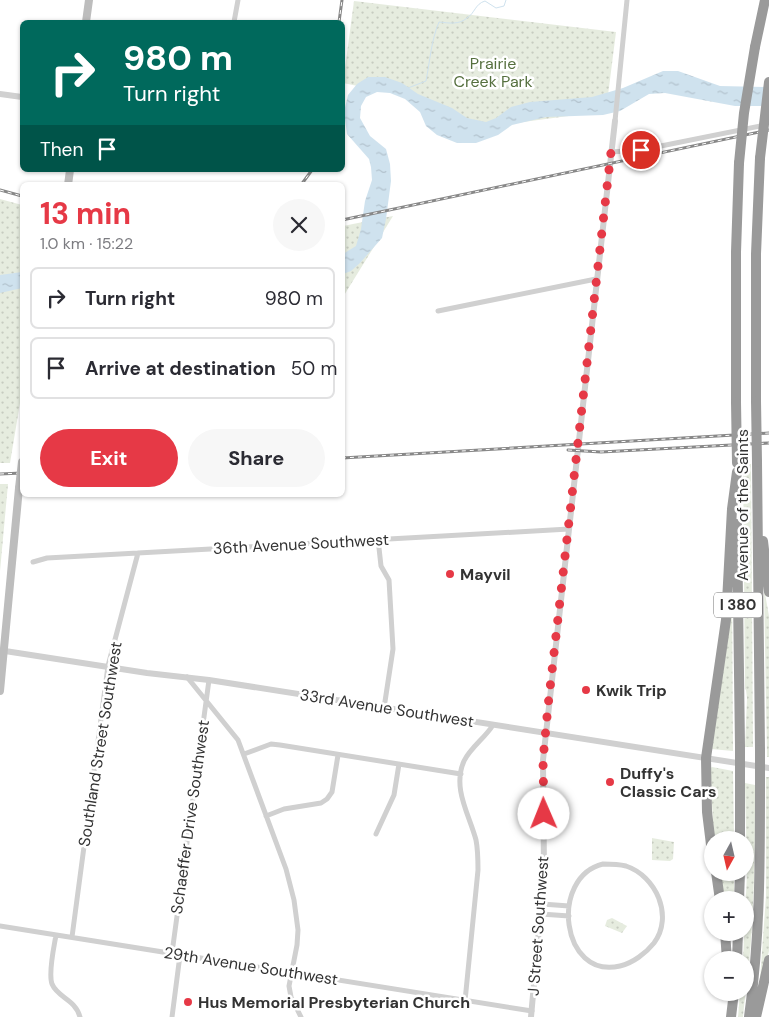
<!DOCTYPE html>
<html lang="en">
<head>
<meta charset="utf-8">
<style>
  body { margin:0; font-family:"DM Sans",sans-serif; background:#f7f7f7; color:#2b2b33; height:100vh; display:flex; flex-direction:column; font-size:19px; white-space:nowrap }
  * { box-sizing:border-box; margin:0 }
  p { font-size:16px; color:#7c7c81 }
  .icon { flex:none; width:28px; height:28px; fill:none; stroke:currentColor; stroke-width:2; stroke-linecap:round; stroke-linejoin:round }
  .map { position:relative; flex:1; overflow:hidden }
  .drawer { position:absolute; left:20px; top:182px; width:325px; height:315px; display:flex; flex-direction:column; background:#fff; border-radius:8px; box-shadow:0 1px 4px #0004 }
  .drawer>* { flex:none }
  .guide { position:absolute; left:20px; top:20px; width:325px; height:152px; border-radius:8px; box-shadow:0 1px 4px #0004; background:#00695c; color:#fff; overflow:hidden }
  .needle { width:32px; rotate:188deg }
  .tools { position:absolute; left:704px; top:831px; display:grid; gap:10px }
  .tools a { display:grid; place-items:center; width:50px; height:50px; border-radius:50%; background:#fff; box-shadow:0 1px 4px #0004; font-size:25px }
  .pin { position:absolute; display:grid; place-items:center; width:42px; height:42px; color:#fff; margin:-21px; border:2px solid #fff; border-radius:50%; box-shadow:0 1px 5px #0007 }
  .me { position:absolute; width:55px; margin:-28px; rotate:359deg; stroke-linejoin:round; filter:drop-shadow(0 0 4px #0008) }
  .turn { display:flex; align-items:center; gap:18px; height:105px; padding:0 20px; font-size:22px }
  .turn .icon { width:65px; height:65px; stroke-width:2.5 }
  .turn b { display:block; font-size:35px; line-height:42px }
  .then { display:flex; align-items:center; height:48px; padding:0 20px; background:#0003; gap:10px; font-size:19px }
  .round { display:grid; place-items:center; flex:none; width:52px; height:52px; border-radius:26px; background:#f7f7f7 }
  .overview { display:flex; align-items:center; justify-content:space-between; height:85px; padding:0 20px }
  h1 { font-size:30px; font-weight:700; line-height:38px; color:#e63946 }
  .cta { display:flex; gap:10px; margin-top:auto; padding:10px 20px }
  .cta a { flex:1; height:58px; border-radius:30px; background:#e63946; color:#fff; font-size:20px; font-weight:700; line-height:58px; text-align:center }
  .cta a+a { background:#f7f7f7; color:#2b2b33 }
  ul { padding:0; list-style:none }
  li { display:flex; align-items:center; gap:15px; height:62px; margin:0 10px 8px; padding:0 10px; border:2px solid #e1e1e2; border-radius:8px }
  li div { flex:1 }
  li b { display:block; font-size:19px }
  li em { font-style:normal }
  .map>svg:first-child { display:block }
</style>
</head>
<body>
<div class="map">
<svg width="769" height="1017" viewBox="0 0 769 1017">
  <defs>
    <pattern id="green-dots" width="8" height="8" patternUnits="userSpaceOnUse" patternTransform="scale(1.25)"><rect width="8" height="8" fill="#e6ecdf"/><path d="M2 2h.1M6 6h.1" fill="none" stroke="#c6cbc0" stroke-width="1.8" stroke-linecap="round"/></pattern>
    <pattern id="water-ripples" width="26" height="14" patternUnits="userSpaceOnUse" patternTransform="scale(1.25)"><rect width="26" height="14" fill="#cfe2ee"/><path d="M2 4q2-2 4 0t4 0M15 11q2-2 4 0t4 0" fill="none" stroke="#b2c2cd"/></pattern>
  </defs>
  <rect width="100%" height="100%" fill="#fff"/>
  <!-- green -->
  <path fill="url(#green-dots)" d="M354,1L616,32L606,111L486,127L402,95L343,83Z
    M0,199L22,205V391L10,463H0Z
    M393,216L343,297V226Z
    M743,464H751L753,747H745L747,698L746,690L745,689Z
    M0,484H8L0,571Z
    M732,585L733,751L711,749Z
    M764,588L769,616V757H767Z
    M712,767L733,771L734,840H714L710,768Z
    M766,777H769V951L762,981L760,980L766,896Z
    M745,783L755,785C755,830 755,876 752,922C751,954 746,985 743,1017H738L740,993L745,992V960H743L747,872Z
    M652,838L674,842L673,859L670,861L652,860Z
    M718,873H734V900H722Z
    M612,918L627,926L622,933L605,926L607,920Z"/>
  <!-- water -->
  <path fill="url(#water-ripples)" d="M663,71H678L720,86L769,87V106H735L665,93L649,94L620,111L603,115L546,117L512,125L498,135L476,143H457L437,135L426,126L420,112L405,99L390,93L377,92L366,97L361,106L360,118L370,136L386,149L390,164L391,181L386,219L382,238L360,263L351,271L343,274V254L356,246L361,229L365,201L372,180L371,167L369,159L347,134L344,112L348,95L357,84L368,77H385L402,83L418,94L452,108L467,118L486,122L496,118L511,107L530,102L592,97L623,88Z
    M22,272V288L0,293V275Z"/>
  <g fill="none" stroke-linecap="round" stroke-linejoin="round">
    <!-- stream -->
    <path stroke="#cfe2ee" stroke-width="1" d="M408,88L426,81C430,61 431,41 439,22C449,23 459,25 467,18C475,13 475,4 485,1L496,8L504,6L506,0"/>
    <!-- minor -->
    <path stroke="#d0d0d0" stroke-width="5" d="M234,22L238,0
      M615,121L627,0
      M611,152L641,150L765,125
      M438,311L596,279
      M378,539L381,566L389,580L393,649L384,708
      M33,562L47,558L569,529
      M187,677L238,740L286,869L294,900L298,930L297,945L289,986L291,997L301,1017
      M244,754L271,744L280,745L461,774
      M266,816L284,809L321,803L327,799L332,792L338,755
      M376,834L394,795L399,764
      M603,864C611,864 618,864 626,866C656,876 674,916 654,943C646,953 633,963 620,966C561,980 549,877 603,864Z
      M542,904L569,906
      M541,914L569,916
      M0,926L532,1011
      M56,935C54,947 48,973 52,984C58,998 75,999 80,1017
      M72,937L108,666L138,553
      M172,953L209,680
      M465,1001L478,870C478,860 478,850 476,840C469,814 452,788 464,761C471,747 485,738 493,725
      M172,1017L180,955"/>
    <!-- tertiary -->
    <path stroke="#d0d0d0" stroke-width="6" d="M0,94L22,97
      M5,651L147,673L209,680L769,768
      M531,1017L544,872L543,760L615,121"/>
    <!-- secondary -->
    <path stroke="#bdbdbd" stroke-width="8" d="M86,22L89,0
      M68,185L70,170
      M0,691L19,488"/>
    <!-- motorway -->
    <path stroke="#9a9a9a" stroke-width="10" d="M755,47L765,0
      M756,401V254L760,158
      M736,402V252L739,163
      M757,462L760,750
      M737,524L740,747
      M763,541L769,592
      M740,782V840
      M712,853L707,812L706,758L726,620L732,509L737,472
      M716,872L720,900
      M739,900L740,872
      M725,932L727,960
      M737,960L738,932
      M731,1017L734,992
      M749,1017C760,940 760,863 760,785
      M756,1017L769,960"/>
    <defs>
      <path id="rail" d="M339,22L342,0
        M301,185L312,170
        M0,190L22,196
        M342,220L769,130
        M568,450L601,452L769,443
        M342,458L769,433
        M0,474L22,473"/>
    </defs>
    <!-- rail casing -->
    <use href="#rail" stroke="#888" stroke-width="3"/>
    <!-- rail -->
    <use href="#rail" stroke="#fff" stroke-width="1" stroke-dasharray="4" stroke-linecap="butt"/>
    <!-- secondary-bridge -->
    <path stroke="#bdbdbd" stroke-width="8" d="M19,488L22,462"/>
    <!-- motorway-bridge -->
    <path stroke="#9a9a9a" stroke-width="10" d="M760,158L769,82
      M739,163L744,113L755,47
      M756,401L757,462
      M736,402L737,463
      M740,747V782
      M760,750V785"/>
  </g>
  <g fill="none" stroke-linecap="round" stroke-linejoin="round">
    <!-- route -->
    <path stroke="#e63946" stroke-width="9" stroke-dasharray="0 16.2" d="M544,814L543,760L548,706L611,152L641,150"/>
  </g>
  <!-- markers -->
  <g fill="#e63946" stroke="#fff" stroke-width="2">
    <circle cx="450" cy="574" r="5"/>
    <circle cx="586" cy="690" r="5"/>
    <circle cx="610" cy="782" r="5"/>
    <circle cx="188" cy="1002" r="5"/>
  </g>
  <g text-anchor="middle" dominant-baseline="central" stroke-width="5" stroke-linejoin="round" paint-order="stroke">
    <!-- shield labels -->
    <rect fill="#fff" stroke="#707070" stroke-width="1" x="714" y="592.5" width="48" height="25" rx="4"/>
    <g font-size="15" font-weight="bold" fill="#333">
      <text x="738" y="605">I 380</text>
    </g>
    <!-- park labels -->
    <g font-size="16" fill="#56703f" stroke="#fff">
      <text x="493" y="63">Prairie<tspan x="493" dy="18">Creek Park</tspan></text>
    </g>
    <!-- street labels -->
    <g font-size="16" fill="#333" stroke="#fff">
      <text transform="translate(742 505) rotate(-90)">Avenue of the Saints</text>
      <text transform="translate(301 544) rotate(-3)">36th Avenue Southwest</text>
      <text transform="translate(387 708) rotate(9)">33rd Avenue Southwest</text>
      <text transform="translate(100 744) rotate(-81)">Southland Street Southwest</text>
      <text transform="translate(190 817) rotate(-82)">Schaeffer Drive Southwest</text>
      <text transform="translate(538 926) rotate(-86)">J Street Southwest</text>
      <text transform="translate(251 966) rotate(9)">29th Avenue Southwest</text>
    </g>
    <!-- poi labels -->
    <g font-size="16" font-weight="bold" fill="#333" stroke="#fff" text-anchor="start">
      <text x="460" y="574">Mayvil</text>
      <text x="596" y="690">Kwik Trip</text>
      <text x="620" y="773">Duffy's<tspan x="620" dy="18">Classic Cars</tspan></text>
      <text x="198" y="1002">Hus Memorial Presbyterian Church</text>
    </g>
  </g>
</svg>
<div class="tools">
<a><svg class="needle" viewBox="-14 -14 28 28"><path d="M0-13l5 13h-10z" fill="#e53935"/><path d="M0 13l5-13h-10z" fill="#7c7c81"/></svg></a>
<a>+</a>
<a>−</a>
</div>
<div class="pin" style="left:641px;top:150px;background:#d93025"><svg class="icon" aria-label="arrive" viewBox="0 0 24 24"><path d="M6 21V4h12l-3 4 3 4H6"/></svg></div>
<svg class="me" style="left:544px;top:814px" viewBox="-20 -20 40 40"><circle r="19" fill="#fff"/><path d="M0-13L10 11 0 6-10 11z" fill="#e63946"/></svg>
<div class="guide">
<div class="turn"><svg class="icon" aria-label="right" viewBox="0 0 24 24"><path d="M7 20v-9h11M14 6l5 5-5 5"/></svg><div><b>980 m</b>Turn right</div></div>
<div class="then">Then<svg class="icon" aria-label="arrive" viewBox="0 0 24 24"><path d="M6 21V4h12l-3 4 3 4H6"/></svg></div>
</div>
<section class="drawer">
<div class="overview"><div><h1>13 min</h1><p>1.0 km · 15:22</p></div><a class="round"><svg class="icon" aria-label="close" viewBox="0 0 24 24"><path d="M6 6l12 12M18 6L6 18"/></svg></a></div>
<ul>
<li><svg class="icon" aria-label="right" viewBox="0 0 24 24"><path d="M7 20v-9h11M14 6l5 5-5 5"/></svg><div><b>Turn right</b></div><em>980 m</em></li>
<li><svg class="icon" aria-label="arrive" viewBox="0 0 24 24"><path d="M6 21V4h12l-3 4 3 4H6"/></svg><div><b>Arrive at destination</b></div><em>50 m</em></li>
</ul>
<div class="cta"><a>Exit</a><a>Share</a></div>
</section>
</div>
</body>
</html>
